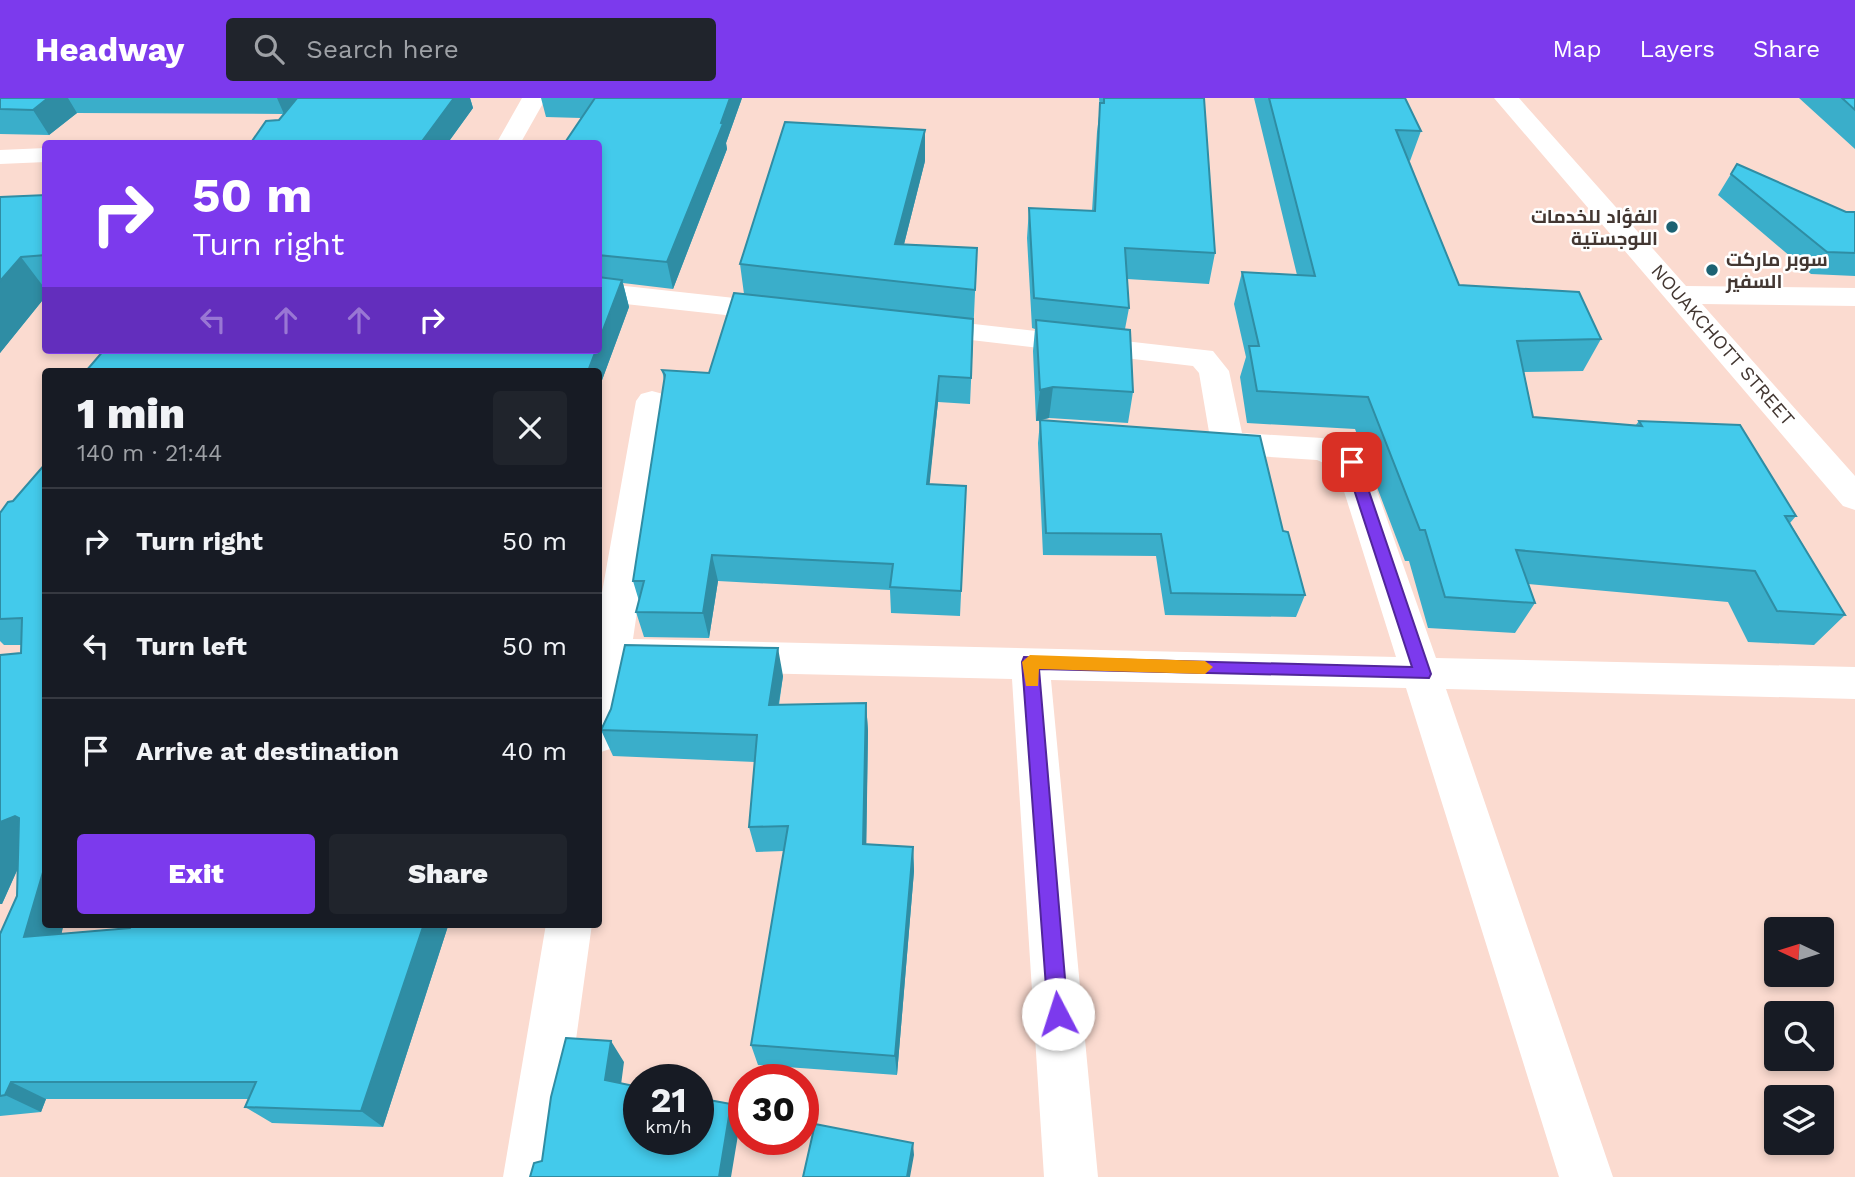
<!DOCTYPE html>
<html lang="en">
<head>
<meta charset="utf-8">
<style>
  body { margin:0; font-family:"Work Sans",Cairo,sans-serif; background:#20242c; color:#f1f3f6; height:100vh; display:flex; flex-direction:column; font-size:26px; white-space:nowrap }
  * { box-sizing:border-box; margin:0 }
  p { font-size:23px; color:#9ea1a6 }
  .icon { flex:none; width:38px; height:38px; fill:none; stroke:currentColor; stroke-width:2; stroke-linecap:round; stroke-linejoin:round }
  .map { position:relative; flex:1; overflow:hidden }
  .sheet { position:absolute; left:42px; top:270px; width:560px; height:560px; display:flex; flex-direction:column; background:#171b24; border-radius:7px; box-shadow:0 4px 10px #0003 }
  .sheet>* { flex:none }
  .guide { position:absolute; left:42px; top:42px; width:560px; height:214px; border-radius:7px; box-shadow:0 4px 10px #0003; background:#7c3aed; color:#fff; overflow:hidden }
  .needle { width:46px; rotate:274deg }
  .tools { position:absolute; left:1764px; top:819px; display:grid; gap:14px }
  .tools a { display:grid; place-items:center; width:70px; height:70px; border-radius:7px; background:#171b24; box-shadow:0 4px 10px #0003; font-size:35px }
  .speed { position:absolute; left:623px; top:966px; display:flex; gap:14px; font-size:35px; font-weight:700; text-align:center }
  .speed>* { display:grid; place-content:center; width:91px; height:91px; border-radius:50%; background:#171b24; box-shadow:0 4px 10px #0003; line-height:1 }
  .speed small { font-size:18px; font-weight:400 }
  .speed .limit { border:10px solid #d22; background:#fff; color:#111 }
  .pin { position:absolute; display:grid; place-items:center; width:60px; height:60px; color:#fff; margin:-30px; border-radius:14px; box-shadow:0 4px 10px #0006 }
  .me { position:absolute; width:77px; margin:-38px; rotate:355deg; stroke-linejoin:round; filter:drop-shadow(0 0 5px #0008) }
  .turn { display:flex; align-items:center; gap:24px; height:147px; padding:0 35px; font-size:32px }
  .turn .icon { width:91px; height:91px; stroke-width:2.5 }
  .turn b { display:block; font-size:49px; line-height:60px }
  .lanes { display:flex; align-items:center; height:66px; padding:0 35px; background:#0003; justify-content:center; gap:35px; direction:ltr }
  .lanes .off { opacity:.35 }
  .round { display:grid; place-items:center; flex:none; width:74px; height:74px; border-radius:7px; background:#20242c }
  .headline { display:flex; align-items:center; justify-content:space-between; height:119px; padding:0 35px }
  h1 { font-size:42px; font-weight:800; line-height:52px }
  .primary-button { display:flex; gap:14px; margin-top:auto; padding:14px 35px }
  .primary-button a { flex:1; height:80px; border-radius:7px; background:#7c3aed; color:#fff; font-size:28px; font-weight:800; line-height:80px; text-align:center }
  .primary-button a+a { background:#20242c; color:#f1f3f6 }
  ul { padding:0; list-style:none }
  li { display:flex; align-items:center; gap:21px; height:105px; padding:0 35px; border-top:2px solid #363941 }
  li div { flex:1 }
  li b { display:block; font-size:26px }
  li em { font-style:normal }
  header { display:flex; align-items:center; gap:42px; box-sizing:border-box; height:98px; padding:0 35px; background:#7c3aed; color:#fff }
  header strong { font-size:33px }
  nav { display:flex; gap:38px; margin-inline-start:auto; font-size:24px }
  .search { width:490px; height:63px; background:#20242c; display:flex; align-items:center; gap:18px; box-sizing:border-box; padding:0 24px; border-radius:7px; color:#9ea1a6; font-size:26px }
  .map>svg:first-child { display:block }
</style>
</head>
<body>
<header>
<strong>Headway</strong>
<div class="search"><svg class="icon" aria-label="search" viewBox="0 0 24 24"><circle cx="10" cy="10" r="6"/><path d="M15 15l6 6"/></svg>Search here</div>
<nav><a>Map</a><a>Layers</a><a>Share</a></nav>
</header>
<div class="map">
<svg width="1855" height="1079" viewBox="0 0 1855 1079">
  <rect width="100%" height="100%" fill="#fbdbd0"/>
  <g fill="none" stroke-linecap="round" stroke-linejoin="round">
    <!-- minor -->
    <path fill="#fff" fill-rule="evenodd" d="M522,0H546L520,46H496Z
      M1494,0H1519L1686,188L1855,190V208L1702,206L1855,378V412L1843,408Z
      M46,50V64L0,66V52Z
      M598,185L781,205L791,208L796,214L791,220L781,223L598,203Z
      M921,220L1213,253L1229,273L1242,335L1322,340L1364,356L1436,560L1855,569V601L1446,591L1613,1079H1559L1406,590L1051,582L1098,1079H1044L1012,581L628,572L619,638L613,650L598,655V517L636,303L641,296L652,293L663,296L668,303L633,541L1396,559L1337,371L1317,362L1211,355L1199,352L1195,344L1199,336L1209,334L1199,275L1193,268L911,235L906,229L911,223Z
      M546,826H592L557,1079H503Z"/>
  </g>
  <!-- wall -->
  <path fill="#3aaeca" d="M0,0H470L473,10L447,46H250L279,22L297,0L284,16L77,15L49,37L0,36Z
    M541,0H742L726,45L727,51L673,191L623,185L629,209L598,293V46L581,20L546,19Z
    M1099,0H1204L1215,155L1209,186L1127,181L1129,210L1125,231L1133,294L1128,325L1049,320L1040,322L1283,433L1305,497L1296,519L1165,517L1156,458L1043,457L1038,345L1040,323H1036L1033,253L1035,231L1032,230L1027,140L1029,110L1092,113L1097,34L1100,10Z
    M1254,0H1405L1421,33L1410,63L1408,62L1459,187L1601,241L1583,273L1524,274L1533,319L1635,328L1639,323L1796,418L1790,425L1845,517L1814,547L1748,544L1728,504L1528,486L1535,505L1515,535L1428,530L1409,463H1405L1355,331L1247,325L1240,279L1246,259L1234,206L1242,174L1297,177Z
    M1799,0H1855V51Z
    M925,63L904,146L977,150L970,306L938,304L929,386L966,388L960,518L891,515L890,492L718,483L709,540L644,539L636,514L639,503L633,483L664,282L662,272L709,275L744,196L740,166Z
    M1737,66L1846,114H1855V178L1811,176L1718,97Z
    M46,97V198L0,255V99Z
    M13,403L62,836L130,830L132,826H446L448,828L383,1029L272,1025L245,1009L249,1001H46L41,1014L0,1018V836L17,798L18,770L2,806L22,547H4L0,543V415Z
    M783,578L779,607L866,605L868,633L866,746L913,749L914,773L897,977L758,967L751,947L784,753L756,754L749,729L755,664L613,658L601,632Z"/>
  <!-- shaded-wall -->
  <path fill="#2f8da4" d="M48,0H68L77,15L49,37L33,12Z
    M277,0H297L284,16Z
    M454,0H470L473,10L447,46H420Z
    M730,0H742L726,45L727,51L673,191L667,164Z
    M925,32V63L896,178L895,146Z
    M21,159L46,192V198L0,255V183Z
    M622,182L629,209L598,293V273H588L596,252H598V245Z
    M939,278L938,304L927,412V386Z
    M1053,289L1049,320L1036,323L1040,292Z
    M712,457L718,483L709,540L703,515Z
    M778,550L783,578L774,634L769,607Z
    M866,605L868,633L866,770L863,746Z
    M15,718L45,741L28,748L2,806H0V724Z
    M913,749L914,773L897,977L895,958Z
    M46,764V826H64L55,860L24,839Z
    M424,826H446L448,828L383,1029L361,1013Z
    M611,943L624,964L619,1002L605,982Z
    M11,984L46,1001L41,1014L5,997Z
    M731,1006L740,1025L731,1079H719Z
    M913,1045L914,1057L910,1079H907Z"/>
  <!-- building -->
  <path fill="#43caeb" stroke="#2f8da4" stroke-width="2" d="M0,0H48L33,12L0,11Z
    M297,0H454L420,46H250L266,23L279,22Z
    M595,0H730L721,25L723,26L667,164L598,157V46H564Z
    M1104,0H1204L1215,155L1125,150L1129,210L1034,200L1029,110L1095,113L1100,5H1104Z
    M1269,0H1405L1421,33L1396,32L1459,187L1579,194L1601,241L1517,243L1533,319L1642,328L1639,323L1740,327L1796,418H1785L1845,517L1777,513L1755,473L1516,452L1535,505L1445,499L1425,432H1420L1368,299L1257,293L1249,248H1259L1242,174L1315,178Z
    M1842,0H1855V12Z
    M785,24L925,32L895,146L977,150L975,192L740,166Z
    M1737,66L1846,114H1855V155L1827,154L1731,76Z
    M46,97V157L21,159L0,183V99Z
    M598,179L622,182L598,245Z
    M734,195L973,221L971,280L939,278L927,386L966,388L961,493L890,489L893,466L712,457L703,515L636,514L644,483H633L665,277L662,272L709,275Z
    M1036,222L1130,232L1133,294L1053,289L1040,292Z
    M104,252H596L588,273H86Z
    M1040,322L1260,338L1283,433L1288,434L1305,497L1171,495L1161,436L1046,435Z
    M46,365V764L24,839L130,830L132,826H424L361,1013L245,1009L256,984H11L5,997L0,998V836L17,798L19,720L15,718L0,724V557L21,555L22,520L0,521V415L8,404L13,403Z
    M625,547L778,550L769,607L866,605L863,746L913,749L895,958L751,947L788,728L749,729L757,637L601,632L611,611Z
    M566,940L611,943L605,982L639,989V1041H698V1000L731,1006L719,1079H530L534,1065L542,1063L551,999Z
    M815,1026L913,1045L907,1079H803Z"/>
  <!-- route -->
  <path fill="#7c3aed" stroke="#51269a" stroke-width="2" d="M1352,359L1359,364L1431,576L1429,580L1039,571L1068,916L1065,923L1058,926L1051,923L1048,916L1022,564L1024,559L1412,569L1345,364Z"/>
  <!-- slow -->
  <path fill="#f59e0b" d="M1030,557L1205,563L1213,569L1205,576L1039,571L1038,588H1026L1022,564Z"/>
  <!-- markers -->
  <g fill="#1c6273" stroke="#fff" stroke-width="2.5">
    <circle cx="1672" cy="129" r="7"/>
    <circle cx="1712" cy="172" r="7"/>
  </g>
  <g text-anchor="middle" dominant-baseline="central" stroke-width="5" stroke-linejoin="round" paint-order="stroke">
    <!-- far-poi labels -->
    <g font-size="19" font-weight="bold" fill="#433732" stroke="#fff" text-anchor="end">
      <text x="1658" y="118">الفؤاد للخدمات<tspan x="1658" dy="22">اللوجستية</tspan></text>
      <text x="1726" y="161" text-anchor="start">سوبر ماركت<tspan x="1726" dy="22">السفير</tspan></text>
    </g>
    <!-- far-street labels -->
    <g font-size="19" fill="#433732" stroke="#fff">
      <text transform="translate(1723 247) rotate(49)">NOUAKCHOTT STREET</text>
    </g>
  </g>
</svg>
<div class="tools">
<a><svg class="needle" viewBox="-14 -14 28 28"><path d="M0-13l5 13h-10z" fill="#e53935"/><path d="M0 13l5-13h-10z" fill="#9ea1a6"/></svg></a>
<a><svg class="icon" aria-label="search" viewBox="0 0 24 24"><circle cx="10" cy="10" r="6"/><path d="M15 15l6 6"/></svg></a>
<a><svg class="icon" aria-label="layers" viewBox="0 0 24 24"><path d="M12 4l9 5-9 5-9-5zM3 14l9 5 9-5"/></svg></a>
</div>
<div class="speed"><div>21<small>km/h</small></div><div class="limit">30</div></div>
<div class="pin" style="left:1352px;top:364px;background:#d93025"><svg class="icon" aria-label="arrive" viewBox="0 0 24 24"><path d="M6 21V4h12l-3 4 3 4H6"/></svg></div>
<svg class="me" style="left:1058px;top:916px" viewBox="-20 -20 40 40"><circle r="19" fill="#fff"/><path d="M0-13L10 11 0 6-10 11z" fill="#7c3aed"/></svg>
<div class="guide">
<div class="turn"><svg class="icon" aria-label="right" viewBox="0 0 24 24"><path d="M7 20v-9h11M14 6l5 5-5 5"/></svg><div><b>50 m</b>Turn right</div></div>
<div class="lanes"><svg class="icon off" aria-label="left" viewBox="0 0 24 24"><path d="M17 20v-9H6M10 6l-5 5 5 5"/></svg><svg class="icon off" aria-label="ahead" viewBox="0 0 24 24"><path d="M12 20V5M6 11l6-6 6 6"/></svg><svg class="icon off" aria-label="ahead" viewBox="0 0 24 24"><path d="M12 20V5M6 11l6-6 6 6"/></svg><svg class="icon" aria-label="right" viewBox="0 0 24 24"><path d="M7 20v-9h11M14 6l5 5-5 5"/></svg></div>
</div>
<section class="sheet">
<div class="headline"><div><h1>1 min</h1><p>140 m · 21:44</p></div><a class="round"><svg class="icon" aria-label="close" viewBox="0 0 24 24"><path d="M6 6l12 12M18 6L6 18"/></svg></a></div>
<ul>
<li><svg class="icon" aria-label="right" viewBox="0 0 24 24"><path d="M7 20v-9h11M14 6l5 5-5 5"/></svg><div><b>Turn right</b></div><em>50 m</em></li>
<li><svg class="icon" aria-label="left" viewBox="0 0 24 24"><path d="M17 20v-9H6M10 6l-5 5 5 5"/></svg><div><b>Turn left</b></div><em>50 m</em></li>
<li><svg class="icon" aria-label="arrive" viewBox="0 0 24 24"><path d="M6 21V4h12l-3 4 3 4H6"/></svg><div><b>Arrive at destination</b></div><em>40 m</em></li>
</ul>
<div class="primary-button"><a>Exit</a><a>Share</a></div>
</section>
</div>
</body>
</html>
